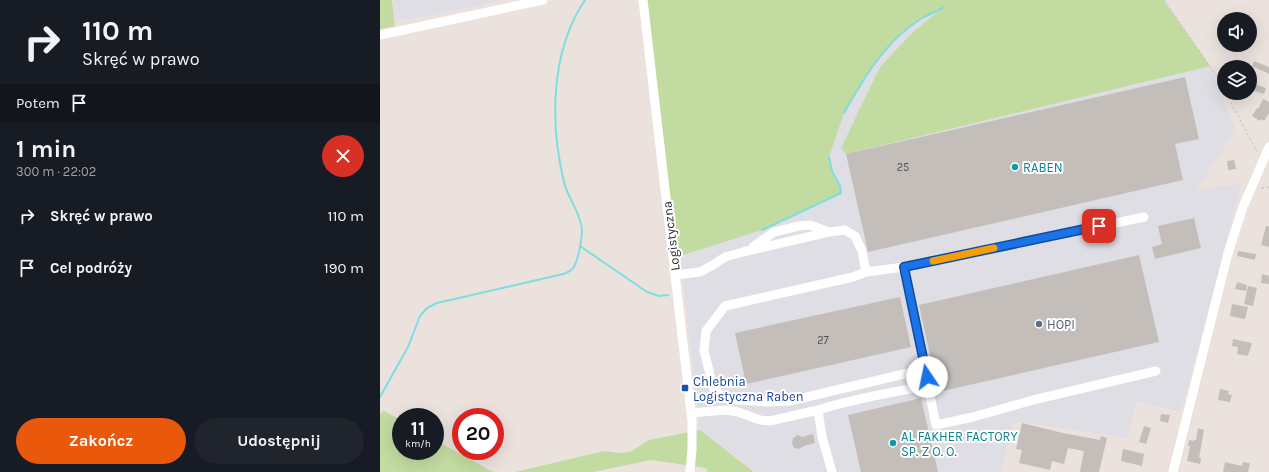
<!DOCTYPE html>
<html lang="pl">
<head>
<meta charset="utf-8">
<style>
  body { margin:0; font-family:Karla,sans-serif; background:#20242c; color:#f1f3f6; height:100vh; display:flex; flex-direction:column; font-size:15px; white-space:nowrap }
  * { box-sizing:border-box; margin:0 }
  p { font-size:13px; color:#9ea1a6 }
  .icon { flex:none; width:22px; height:22px; fill:none; stroke:currentColor; stroke-width:2; stroke-linecap:round; stroke-linejoin:round }
  .map { position:relative; flex:1; overflow:hidden }
  .drawer { display:flex; flex-direction:column; background:#171b24; width:380px }
  .drawer>* { flex:none }
  .banner { background:#171b24; color:#f1f3f6; overflow:hidden }
  .tools { position:absolute; left:837px; top:12px; display:grid; gap:8px }
  .tools a { display:grid; place-items:center; width:40px; height:40px; border-radius:50%; background:#171b24; box-shadow:0 4px 16px #0002; font-size:20px }
  .speed { position:absolute; left:12px; top:408px; display:flex; gap:8px; font-size:20px; font-weight:700; text-align:center }
  .speed>* { display:grid; place-content:center; width:52px; height:52px; border-radius:50%; background:#171b24; box-shadow:0 4px 16px #0002; line-height:1 }
  .speed small { font-size:10px; font-weight:400 }
  .speed .limit { border:6px solid #d22; background:#fff; color:#111 }
  .pin { position:absolute; display:grid; place-items:center; width:34px; height:34px; color:#fff; margin:-17px; border-radius:8px; box-shadow:0 2px 6px #0006 }
  .me { position:absolute; width:44px; margin:-22px; rotate:349deg; stroke-linejoin:round; filter:drop-shadow(0 0 3px #0008) }
  .turn { display:flex; align-items:center; gap:14px; height:84px; padding:0 16px; font-size:18px }
  .turn .icon { width:52px; height:52px; stroke-width:2.5 }
  .turn b { display:block; font-size:28px; line-height:34px }
  .then { display:flex; align-items:center; height:38px; padding:0 16px; background:#0003; gap:8px; font-size:15px }
  .round { display:grid; place-items:center; flex:none; width:42px; height:42px; border-radius:21px; background:#20242c }
  .overview { display:flex; align-items:center; justify-content:space-between; height:68px; padding:0 16px }
  h1 { font-size:24px; font-weight:700; line-height:30px }
  .action { display:flex; gap:8px; margin-top:auto; padding:8px 16px }
  .action a { flex:1; height:46px; border-radius:24px; background:#ea580c; color:#fff; font-size:16px; font-weight:700; line-height:46px; text-align:center }
  .action a+a { background:#20242c; color:#f1f3f6 }
  ul { padding:0; list-style:none }
  li { display:flex; align-items:center; gap:12px; height:52px; padding:0 16px }
  li div { flex:1 }
  li b { display:block; font-size:15px }
  li em { font-style:normal }
  main { display:flex; flex:1; min-height:0 }
  .map>svg:first-child { display:block }
</style>
</head>
<body>
<main>
<section class="drawer">
<div class="banner">
<div class="turn"><svg class="icon" aria-label="right" viewBox="0 0 24 24"><path d="M7 20v-9h11M14 6l5 5-5 5"/></svg><div><b>110 m</b>Skręć w prawo</div></div>
<div class="then">Potem<svg class="icon" aria-label="arrive" viewBox="0 0 24 24"><path d="M6 21V4h12l-3 4 3 4H6"/></svg></div>
</div>
<div class="overview"><div><h1>1 min</h1><p>300 m · 22:02</p></div><a class="round" style="background:#d93025;color:#fff"><svg class="icon" aria-label="close" viewBox="0 0 24 24"><path d="M6 6l12 12M18 6L6 18"/></svg></a></div>
<ul>
<li><svg class="icon" aria-label="right" viewBox="0 0 24 24"><path d="M7 20v-9h11M14 6l5 5-5 5"/></svg><div><b>Skręć w prawo</b></div><em>110 m</em></li>
<li><svg class="icon" aria-label="arrive" viewBox="0 0 24 24"><path d="M6 21V4h12l-3 4 3 4H6"/></svg><div><b>Cel podróży</b></div><em>190 m</em></li>
</ul>
<div class="action"><a>Zakończ</a><a>Udostępnij</a></div>
</section>
<div class="map">
<svg width="889" height="472" viewBox="0 0 889 472">
  <rect width="100%" height="100%" fill="#ebe2de"/>
  <!-- industrial -->
  <path fill="#dedee4" d="M13,0H120L56,15L15,20Z
    M270,0H783L828,63L856,130L816,190L862,183L801,412L756,401L747,438L634,421L620,472H376L320,429Z"/>
  <!-- green -->
  <path fill="#c2dba1" d="M0,0H12L15,26L0,29Z
    M263,0H783L830,66L466,154L461,148L500,67L533,32L561,9L539,20L514,41L494,65L464,113L449,157L452,171L460,186L461,193L382,230L300,256L292,250Z
    M4,411L21,420V451H55V440L111,471L115,472H0V414Z
    M320,430L374,472H328L326,468L271,460L213,472H135L224,451L241,453L250,452L269,440Z"/>
  <g fill="none" stroke-linecap="round" stroke-linejoin="round">
    <!-- stream -->
    <path stroke="#7ddde0" stroke-width="2" d="M464,113C483,79 505,42 539,20C547,15 556,12 564,7
      M382,230L461,193L460,186L452,171L449,157
      M200,246L267,292L279,296L288,295
      M0,397L28,347L40,316L47,308L57,303L183,274C186,273 190,272 193,268C198,262 202,239 202,230C201,213 188,199 184,182C170,124 170,52 205,0"/>
  </g>
  <!-- building -->
  <path fill="#c3beb9" d="M874,61L889,67V74L872,66Z
    M805,77L819,139L795,144L803,180L488,252L466,154Z
    M874,84L886,88L884,94L872,90Z
    M883,99L889,102V113L884,121L881,119L880,121L872,116L877,108L878,109Z
    M854,160L856,169L848,170L847,161Z
    M814,218L821,248L775,259L772,247L782,244L778,226Z
    M886,226H889V247L881,245Z
    M858,251L876,254L875,260L857,256Z
    M759,255L779,342L558,392L539,305Z
    M882,274L889,276V284L881,283Z
    M857,282L867,285L866,291L855,289Z
    M868,286L877,288L873,306L864,304Z
    M520,297L531,347L366,384L355,333Z
    M852,304L868,307L865,319L850,316Z
    M853,339L872,343L868,356L857,354L858,347L852,346Z
    M840,389L849,391L848,394L852,395L850,402L838,400Z
    M541,398L558,472H481L468,415Z
    M781,414L790,415L788,423L780,421Z
    M642,423L683,433L720,440L721,436L727,438L719,472H700L704,451L688,448L684,464L672,461L670,470L639,463L642,450L636,449Z
    M764,426L771,428L766,444L759,442Z
    M818,428L824,430L819,458H821L820,464L807,461L810,446H808L809,440L814,441V440H816Z
    M433,434L435,443L424,446L418,449L414,448L412,443L413,438L418,435L422,437Z
    M743,449L764,454L762,466L741,461Z
    M845,462L862,466L863,462L870,463L868,472H843Z"/>
  <g fill="none" stroke-linecap="round" stroke-linejoin="round">
    <!-- path -->
    <path stroke="#c3c3c3" stroke-width="1" stroke-dasharray="3 2" stroke-linecap="butt" d="M784,0L838,78L844,89
      M846,93L877,152
      M881,188L889,187"/>
    <!-- minor -->
    <path stroke="#fff" stroke-width="9" d="M263,0L312,421V449L310,472
      M0,35L163,0
      M373,247L394,232L419,226L430,225L449,232
      M524,267L764,217
      M486,272L524,267L545,369
      M295,275L320,272L333,265L345,257L363,252L449,232L465,230L475,236L482,251L486,272L473,277L345,306L326,331L324,351L334,390L347,399L387,402L410,401L545,369L548,386
      M438,410C474,399 511,392 548,386L556,425L593,417L653,400L776,371
      M311,413L346,410L358,412L380,420L390,421L438,410L442,437L452,472
      M793,472L848,253L863,207L889,147"/>
  </g>
  <g fill="none" stroke-linecap="round" stroke-linejoin="round">
    <defs>
      <path id="route" d="M547,377L524,267L719,226"/>
    </defs>
    <!-- route casing -->
    <use href="#route" stroke="#114b97" stroke-width="10"/>
    <!-- route -->
    <use href="#route" stroke="#1a73e8" stroke-width="7"/>
    <!-- slow -->
    <path stroke="#f59e0b" stroke-width="7" d="M553,261L614,248"/>
  </g>
  <!-- markers -->
  <g fill="#0f9aa8" stroke="#fff" stroke-width="1.5">
    <circle cx="635" cy="167" r="4"/>
    <circle cx="513" cy="443" r="4"/>
  </g>
  <circle fill="#5c6f8a" stroke="#fff" stroke-width="1.5" cx="659" cy="324" r="4"/>
  <rect fill="#1a4fb4" stroke="#fff" stroke-width="1.5" x="301" y="384" width="8" height="8" rx="2"/>
  <g text-anchor="middle" dominant-baseline="central" stroke-width="4" stroke-linejoin="round" paint-order="stroke">
    <!-- number labels -->
    <g font-size="11" fill="#504f4e">
      <text x="523" y="167">25</text>
      <text x="443" y="340">27</text>
    </g>
    <!-- culture labels -->
    <g font-size="13" fill="#0d838f" stroke="#fff" text-anchor="start">
      <text x="643" y="167">RABEN</text>
      <text x="521" y="436">AL FAKHER FACTORY<tspan x="521" dy="15">SP. Z O. O.</tspan></text>
    </g>
    <!-- street labels -->
    <g font-size="13" fill="#2a2a2a" stroke="#fff">
      <text transform="translate(291 236) rotate(-97)">Logistyczna</text>
    </g>
    <!-- service labels -->
    <g font-size="13" fill="#4e5e75" stroke="#fff" text-anchor="start">
      <text x="667" y="324">HOPI</text>
    </g>
    <!-- transit labels -->
    <g font-size="13" fill="#164399" stroke="#fff" text-anchor="start">
      <text x="313" y="381">Chlebnia<tspan x="313" dy="15">Logistyczna Raben</tspan></text>
    </g>
  </g>
</svg>
<div class="tools">
<a><svg class="icon" aria-label="sound" viewBox="0 0 24 24"><path d="M4 9h4l5-4v14l-5-4H4zM17 9q2 3 0 6"/></svg></a>
<a><svg class="icon" aria-label="layers" viewBox="0 0 24 24"><path d="M12 4l9 5-9 5-9-5zM3 14l9 5 9-5"/></svg></a>
</div>
<div class="speed"><div>11<small>km/h</small></div><div class="limit">20</div></div>
<div class="pin" style="left:719px;top:226px;background:#d93025"><svg class="icon" aria-label="arrive" viewBox="0 0 24 24"><path d="M6 21V4h12l-3 4 3 4H6"/></svg></div>
<svg class="me" style="left:547px;top:377px" viewBox="-20 -20 40 40"><circle r="19" fill="#fff"/><path d="M0-13L10 11 0 6-10 11z" fill="#1a73e8"/></svg>
</div>
</main>
</body>
</html>
